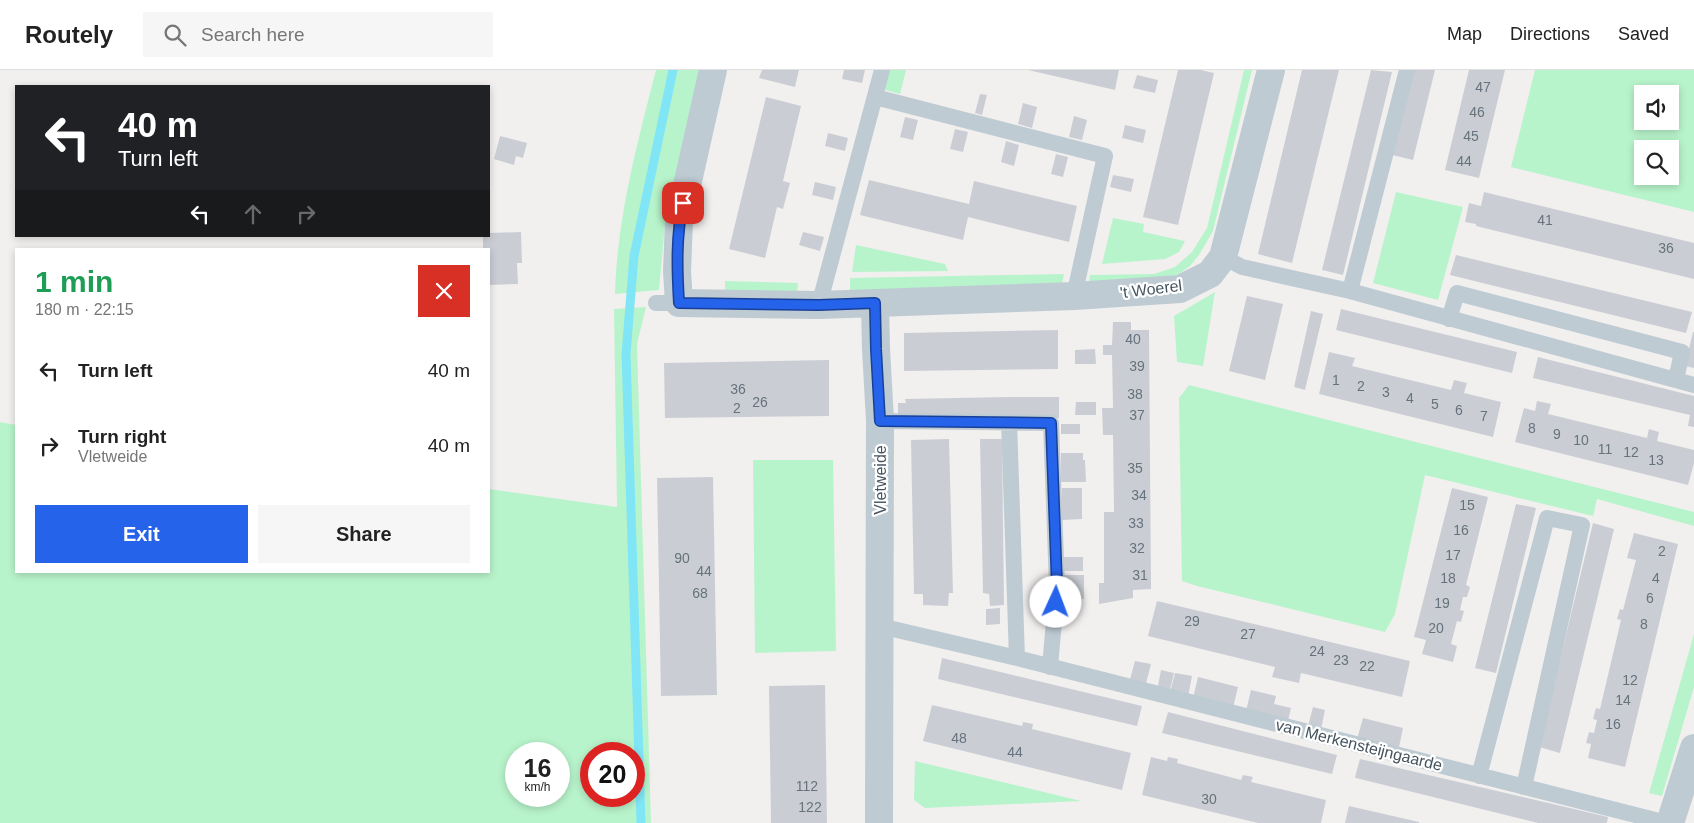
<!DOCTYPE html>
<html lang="en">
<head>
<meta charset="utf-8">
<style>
  body { margin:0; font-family:Helvetica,sans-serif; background:#f6f6f6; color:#222; height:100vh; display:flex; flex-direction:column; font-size:19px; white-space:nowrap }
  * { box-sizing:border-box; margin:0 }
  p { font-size:16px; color:#767676 }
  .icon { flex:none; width:28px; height:28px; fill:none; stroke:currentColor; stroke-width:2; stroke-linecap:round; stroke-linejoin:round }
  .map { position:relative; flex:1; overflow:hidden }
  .side { position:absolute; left:15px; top:178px; width:475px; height:325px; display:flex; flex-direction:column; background:#fff; border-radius:0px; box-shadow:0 2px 8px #0003 }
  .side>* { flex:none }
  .banner { position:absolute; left:15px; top:15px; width:475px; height:152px; border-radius:0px; box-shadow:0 2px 8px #0003; background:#202124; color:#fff; overflow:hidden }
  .fabs { position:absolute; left:1634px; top:15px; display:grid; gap:10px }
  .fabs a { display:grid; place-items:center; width:45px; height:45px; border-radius:0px; background:#fff; box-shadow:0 2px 8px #0003; font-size:25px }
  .speed { position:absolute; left:505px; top:672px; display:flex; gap:10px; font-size:25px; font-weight:700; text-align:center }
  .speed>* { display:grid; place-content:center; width:65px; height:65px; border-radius:50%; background:#fff; box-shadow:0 2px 8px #0003; line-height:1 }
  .speed small { font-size:12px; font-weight:400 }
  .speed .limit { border:8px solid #d22; background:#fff; color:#111 }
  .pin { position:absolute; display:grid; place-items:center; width:42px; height:42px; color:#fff; margin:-21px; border-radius:10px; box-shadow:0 2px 8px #0006 }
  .me { position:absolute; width:55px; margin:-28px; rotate:2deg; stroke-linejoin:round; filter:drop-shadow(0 0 4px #0008) }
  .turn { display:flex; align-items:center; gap:18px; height:105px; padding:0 20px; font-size:22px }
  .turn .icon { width:65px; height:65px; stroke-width:2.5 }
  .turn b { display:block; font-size:35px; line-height:42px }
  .lanes { display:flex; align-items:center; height:48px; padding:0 20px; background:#0003; justify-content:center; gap:25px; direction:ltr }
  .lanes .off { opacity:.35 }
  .round { display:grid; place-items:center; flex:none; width:52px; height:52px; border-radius:0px; background:#f6f6f6 }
  .head { display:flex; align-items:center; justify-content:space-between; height:85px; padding:0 20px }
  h1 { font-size:30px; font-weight:700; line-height:38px; color:#1e9e55 }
  .primary-button { display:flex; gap:10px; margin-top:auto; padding:10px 20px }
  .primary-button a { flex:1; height:58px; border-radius:0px; background:#2563eb; color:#fff; font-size:20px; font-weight:700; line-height:58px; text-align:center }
  .primary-button a+a { background:#f6f6f6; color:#222 }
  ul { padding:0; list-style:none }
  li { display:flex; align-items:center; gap:15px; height:75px; padding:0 20px }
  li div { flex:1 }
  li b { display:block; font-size:19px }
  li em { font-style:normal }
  header { display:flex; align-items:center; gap:30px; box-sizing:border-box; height:70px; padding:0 25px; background:#fff; border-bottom:1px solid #e0e0e0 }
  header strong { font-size:24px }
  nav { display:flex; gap:28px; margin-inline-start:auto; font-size:18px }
  .search { width:350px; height:45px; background:#f6f6f6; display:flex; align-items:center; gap:12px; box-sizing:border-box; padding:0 18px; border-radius:0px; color:#767676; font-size:19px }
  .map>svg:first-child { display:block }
</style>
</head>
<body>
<header>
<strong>Routely</strong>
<div class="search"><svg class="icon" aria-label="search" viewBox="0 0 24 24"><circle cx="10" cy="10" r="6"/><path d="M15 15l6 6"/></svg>Search here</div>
<nav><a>Map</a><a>Directions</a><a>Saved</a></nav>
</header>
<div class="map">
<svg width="1694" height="753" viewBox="0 0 1694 753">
  <rect width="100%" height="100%" fill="#f2efef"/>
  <!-- green -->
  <path fill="#b8f4cb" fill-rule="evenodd" d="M656,0H704L665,155L659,220L615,224C617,148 637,74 656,0Z
    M887,0H906L900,24L882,19Z
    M1244,0H1252L1213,161L1199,185L1190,196L1179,204L1165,209L1089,214L1090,205L1154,204L1175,197L1192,182L1207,158Z
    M1535,0H1694V142L1511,97ZM1642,24H1670V51H1642ZM1642,79H1670V106H1642Z
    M1396,122L1463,137L1438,230L1373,213Z
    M1113,148L1144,154L1143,162L1185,171L1179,182L1165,189L1102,194Z
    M856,175L945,194L948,201L852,202Z
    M1064,204L1062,214L850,221V208Z
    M725,211L798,213L797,222L725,221Z
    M1215,222L1203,296L1177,292L1174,246Z
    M646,237L637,274L651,753H0V352L16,355V501H489V419L617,437L614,239ZM516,684H559V726H516ZM591,684H634V726H591Z
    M1189,315L1694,442V456L1597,429L1593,446L1425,405L1395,544L1385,562L1197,516L1182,511L1179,328Z
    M753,390H833L836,581L755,583Z
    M1694,564V617L1662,726L1649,723Z
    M915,691L1081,731L925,738L914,730Z"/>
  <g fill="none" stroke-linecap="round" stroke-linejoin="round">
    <!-- stream -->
    <path stroke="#80e6f6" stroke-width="9" d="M641,753L626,284L634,186L673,0"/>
  </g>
  <!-- building -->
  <path fill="#caced4" d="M762,0H799L795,17L759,8Z
    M844,0H865L862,13L842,9Z
    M1028,0H1119L1115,20Z
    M1178,0H1201L1214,3L1178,155L1143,147Z
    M1302,0H1339L1292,193L1258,184Z
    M1371,0L1392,2L1343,205L1322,200Z
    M1413,0H1435L1413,90L1392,85Z
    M1469,0H1505L1479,108L1445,100Z
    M1137,5L1158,10L1155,23L1133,18Z
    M980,24L987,25L982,45L975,43Z
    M766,27L801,36L783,111L790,113L783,139L777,137L765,188L729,179Z
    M1023,33L1037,37L1032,58L1018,54Z
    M1074,46L1087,50L1082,70L1069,67Z
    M905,47L918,50L913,70L900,67Z
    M1125,55L1146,60L1143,73L1122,68Z
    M955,59L968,62L963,82L950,79Z
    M828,63L848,68L845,81L825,76Z
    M500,66L527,73L523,88L516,86L514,95L494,89Z
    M1006,71L1019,75L1014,96L1001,92Z
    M1056,84L1068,87L1063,107L1051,104Z
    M1113,105L1134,109L1131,122L1110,117Z
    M869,110L969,134L974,111L1077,136L1069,172L968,147L963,170L860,145Z
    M815,112L836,117L833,130L812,125Z
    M1484,122L1694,173V209L1476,156V154L1465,152L1469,133L1481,136Z
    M521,162L522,193H517L518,214L489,215V179H483V166H489V163Z
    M803,162L824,167L820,181L799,175Z
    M1456,185L1692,242L1686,263L1450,205Z
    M1247,226L1283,234L1265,310L1229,301Z
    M1341,239L1517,282L1512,303L1336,260Z
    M1311,241L1323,244L1305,320L1294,317Z
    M1113,252H1131V260H1149L1151,519L1133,520V528L1099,534V513H1104V442H1114L1113,365H1103L1102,338H1113L1112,285H1103V275H1112Z
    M1058,260V299L904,301V263Z
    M1693,262H1694V298L1685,296Z
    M1095,279L1096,294H1075V280Z
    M1329,282L1355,288L1352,296L1451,320L1454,310L1467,313L1464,323L1501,332L1493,367L1319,324Z
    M1538,287L1694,326V357L1688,356L1690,345L1533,308Z
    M829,290V346L665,348L664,293Z
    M1009,327H1059V348L906,351L898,350V333H906L905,329Z
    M1537,331L1551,334L1548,344L1647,368L1649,359L1659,362L1657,371L1694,380V393L1688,415L1515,372L1524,338L1535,341Z
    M1076,332H1096V345H1075Z
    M1061,354H1080V364H1061Z
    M949,369L953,523H949L948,536L923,535V524H914L911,370Z
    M980,369H1002L1004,535L990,536L989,524L983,523Z
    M1061,383H1083V390H1085L1086,412H1061Z
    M713,407L717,625L661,626L657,408Z
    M1062,418H1082V449L1062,450Z
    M1452,418L1488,427L1466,515L1470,517L1467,527H1463L1460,540L1464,541L1461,552L1457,551L1451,574L1457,576L1453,592L1422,584L1426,570L1414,567Z
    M1516,434L1536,438L1496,603L1475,598Z
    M1593,453L1614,459L1560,683L1539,677Z
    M1634,463L1678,474L1625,697L1588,688L1591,674L1586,673L1589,662L1594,663L1597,650L1593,649L1596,638L1600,639L1621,550L1617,549L1620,539L1623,540L1636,490L1627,488Z
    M1062,487H1083V501H1062Z
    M1063,505H1084V529H1063Z
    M1157,531L1410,591L1402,627L1301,603L1299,613L1272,607L1275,597L1148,566Z
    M1000,538V554L986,555V539Z
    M942,588L1142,636L1137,656L938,609Z
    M1135,591L1151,594L1145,617L1129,613Z
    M1161,600L1174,603L1169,624L1157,621Z
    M1175,603L1192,606L1188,627L1170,623Z
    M1198,607L1238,617L1233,638L1193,628Z
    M825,615L827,753H771L769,616Z
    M1251,620L1276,626L1274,634L1291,638L1288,651L1246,641Z
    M932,635L1022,656L1023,652L1033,654L1032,659L1131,683L1122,720L923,671Z
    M1313,637L1325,640L1321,659L1308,656Z
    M1168,642L1337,685L1332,704L1162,663Z
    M1363,648L1403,658L1399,677L1357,669Z
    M1151,687L1167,691L1168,687L1178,689L1177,693L1241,710L1243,705L1253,707L1251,712L1326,730L1321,753H1258L1142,725Z
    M1360,689L1424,704L1608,747L1607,753H1538L1356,708L1355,707Z
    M1349,736L1419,752V753H1345Z"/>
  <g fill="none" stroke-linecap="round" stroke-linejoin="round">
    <!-- lane -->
    <path stroke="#becbd3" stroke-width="16" d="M875,27L1105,86L1074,226
      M1223,187L1242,197L1350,221L1694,315
      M1350,221L1407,0
      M656,233H679
      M819,235L882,0
      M1449,249L1457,223L1682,282L1676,310
      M880,351L1051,353L1057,516L1050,597
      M1009,352L1017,588
      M880,556L1017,588L1667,753
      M1479,706L1547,448L1582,455L1524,717"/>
    <!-- street -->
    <path stroke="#becbd3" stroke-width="28" d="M713,0L679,151L677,201L679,233L819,235L1074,226L1180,219L1210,204L1223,187L1271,0
      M875,233L876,279L880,351L879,753
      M1670,753L1694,678"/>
  </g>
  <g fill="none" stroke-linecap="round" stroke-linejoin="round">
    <defs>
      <path id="route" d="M683,133C676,166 677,199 679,233L819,235L875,233L876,279L880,351L1051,353L1057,516L1056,532"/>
    </defs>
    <!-- route casing -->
    <use href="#route" stroke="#184099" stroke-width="12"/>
    <!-- route -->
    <use href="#route" stroke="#2563eb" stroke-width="9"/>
  </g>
  <g text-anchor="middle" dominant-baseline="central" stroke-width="4.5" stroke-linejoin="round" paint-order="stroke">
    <!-- number labels -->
    <g font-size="14" fill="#66727c">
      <text x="1483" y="17">47</text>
      <text x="1477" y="42">46</text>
      <text x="1471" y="66">45</text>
      <text x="1464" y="91">44</text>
      <text x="1545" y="150">41</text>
      <text x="1666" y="178">36</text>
      <text x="1133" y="269">40</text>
      <text x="1137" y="296">39</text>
      <text x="1336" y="310">1</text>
      <text x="1361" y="316">2</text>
      <text x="738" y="319">36</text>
      <text x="1386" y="322">3</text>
      <text x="1135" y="324">38</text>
      <text x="1410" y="328">4</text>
      <text x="760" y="332">26</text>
      <text x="1435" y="334">5</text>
      <text x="737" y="338">2</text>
      <text x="1459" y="340">6</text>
      <text x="1137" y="345">37</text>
      <text x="1484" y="346">7</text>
      <text x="1532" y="358">8</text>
      <text x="1557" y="364">9</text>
      <text x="1581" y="370">10</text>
      <text x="1605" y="379">11</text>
      <text x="1631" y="382">12</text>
      <text x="1656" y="390">13</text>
      <text x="1135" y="398">35</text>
      <text x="1139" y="425">34</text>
      <text x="1467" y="435">15</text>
      <text x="1136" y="453">33</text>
      <text x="1461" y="460">16</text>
      <text x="1137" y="478">32</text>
      <text x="1662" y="481">2</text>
      <text x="1453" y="485">17</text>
      <text x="682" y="488">90</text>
      <text x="704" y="501">44</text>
      <text x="1140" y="505">31</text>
      <text x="1448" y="508">18</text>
      <text x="1656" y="508">4</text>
      <text x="700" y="523">68</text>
      <text x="1650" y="528">6</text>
      <text x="1442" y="533">19</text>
      <text x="1192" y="551">29</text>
      <text x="1644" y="554">8</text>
      <text x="1436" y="558">20</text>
      <text x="1248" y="564">27</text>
      <text x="1317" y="581">24</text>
      <text x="1341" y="590">23</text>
      <text x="1367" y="596">22</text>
      <text x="1630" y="610">12</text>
      <text x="1623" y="630">14</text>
      <text x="1613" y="654">16</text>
      <text x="959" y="668">48</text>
      <text x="1015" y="682">44</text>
      <text x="807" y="716">112</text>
      <text x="1209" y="729">30</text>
      <text x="810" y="737">122</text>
    </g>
    <!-- street labels -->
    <g font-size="16" fill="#45545f" stroke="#fff">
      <text transform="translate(1151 219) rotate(-7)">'t Woerel</text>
      <text transform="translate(880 410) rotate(-90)">Vletweide</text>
      <text transform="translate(1359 675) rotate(14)">van Merkensteijngaarde</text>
    </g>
  </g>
</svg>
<div class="fabs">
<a><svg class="icon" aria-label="sound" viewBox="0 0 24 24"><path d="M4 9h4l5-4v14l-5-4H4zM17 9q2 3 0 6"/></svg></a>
<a><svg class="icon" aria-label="search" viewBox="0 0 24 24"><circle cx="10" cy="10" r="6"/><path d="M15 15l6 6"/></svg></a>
</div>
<div class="speed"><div>16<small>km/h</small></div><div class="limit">20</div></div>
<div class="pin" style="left:683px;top:133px;background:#d93025"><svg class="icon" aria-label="arrive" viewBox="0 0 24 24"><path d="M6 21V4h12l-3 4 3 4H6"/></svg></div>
<svg class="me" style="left:1056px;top:532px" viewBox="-20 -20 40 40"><circle r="19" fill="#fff"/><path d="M0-13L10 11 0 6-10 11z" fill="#2563eb"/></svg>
<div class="banner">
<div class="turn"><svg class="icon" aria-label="left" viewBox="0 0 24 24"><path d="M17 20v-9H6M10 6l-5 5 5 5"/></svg><div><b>40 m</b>Turn left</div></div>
<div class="lanes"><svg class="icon" aria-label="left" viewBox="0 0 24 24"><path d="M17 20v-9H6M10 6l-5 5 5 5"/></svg><svg class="icon off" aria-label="ahead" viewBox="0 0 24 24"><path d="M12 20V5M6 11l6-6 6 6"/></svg><svg class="icon off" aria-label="right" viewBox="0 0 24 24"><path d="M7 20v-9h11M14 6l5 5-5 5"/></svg></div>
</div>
<section class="side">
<div class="head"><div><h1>1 min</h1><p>180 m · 22:15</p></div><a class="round" style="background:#d93025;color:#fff"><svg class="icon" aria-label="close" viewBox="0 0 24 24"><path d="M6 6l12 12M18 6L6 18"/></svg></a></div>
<ul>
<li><svg class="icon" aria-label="left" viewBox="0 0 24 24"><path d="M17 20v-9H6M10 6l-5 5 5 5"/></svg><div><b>Turn left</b></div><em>40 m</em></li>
<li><svg class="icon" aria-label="right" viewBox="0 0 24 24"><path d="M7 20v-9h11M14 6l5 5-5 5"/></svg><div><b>Turn right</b><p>Vletweide</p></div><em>40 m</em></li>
</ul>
<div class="primary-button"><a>Exit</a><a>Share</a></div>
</section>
</div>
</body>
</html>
